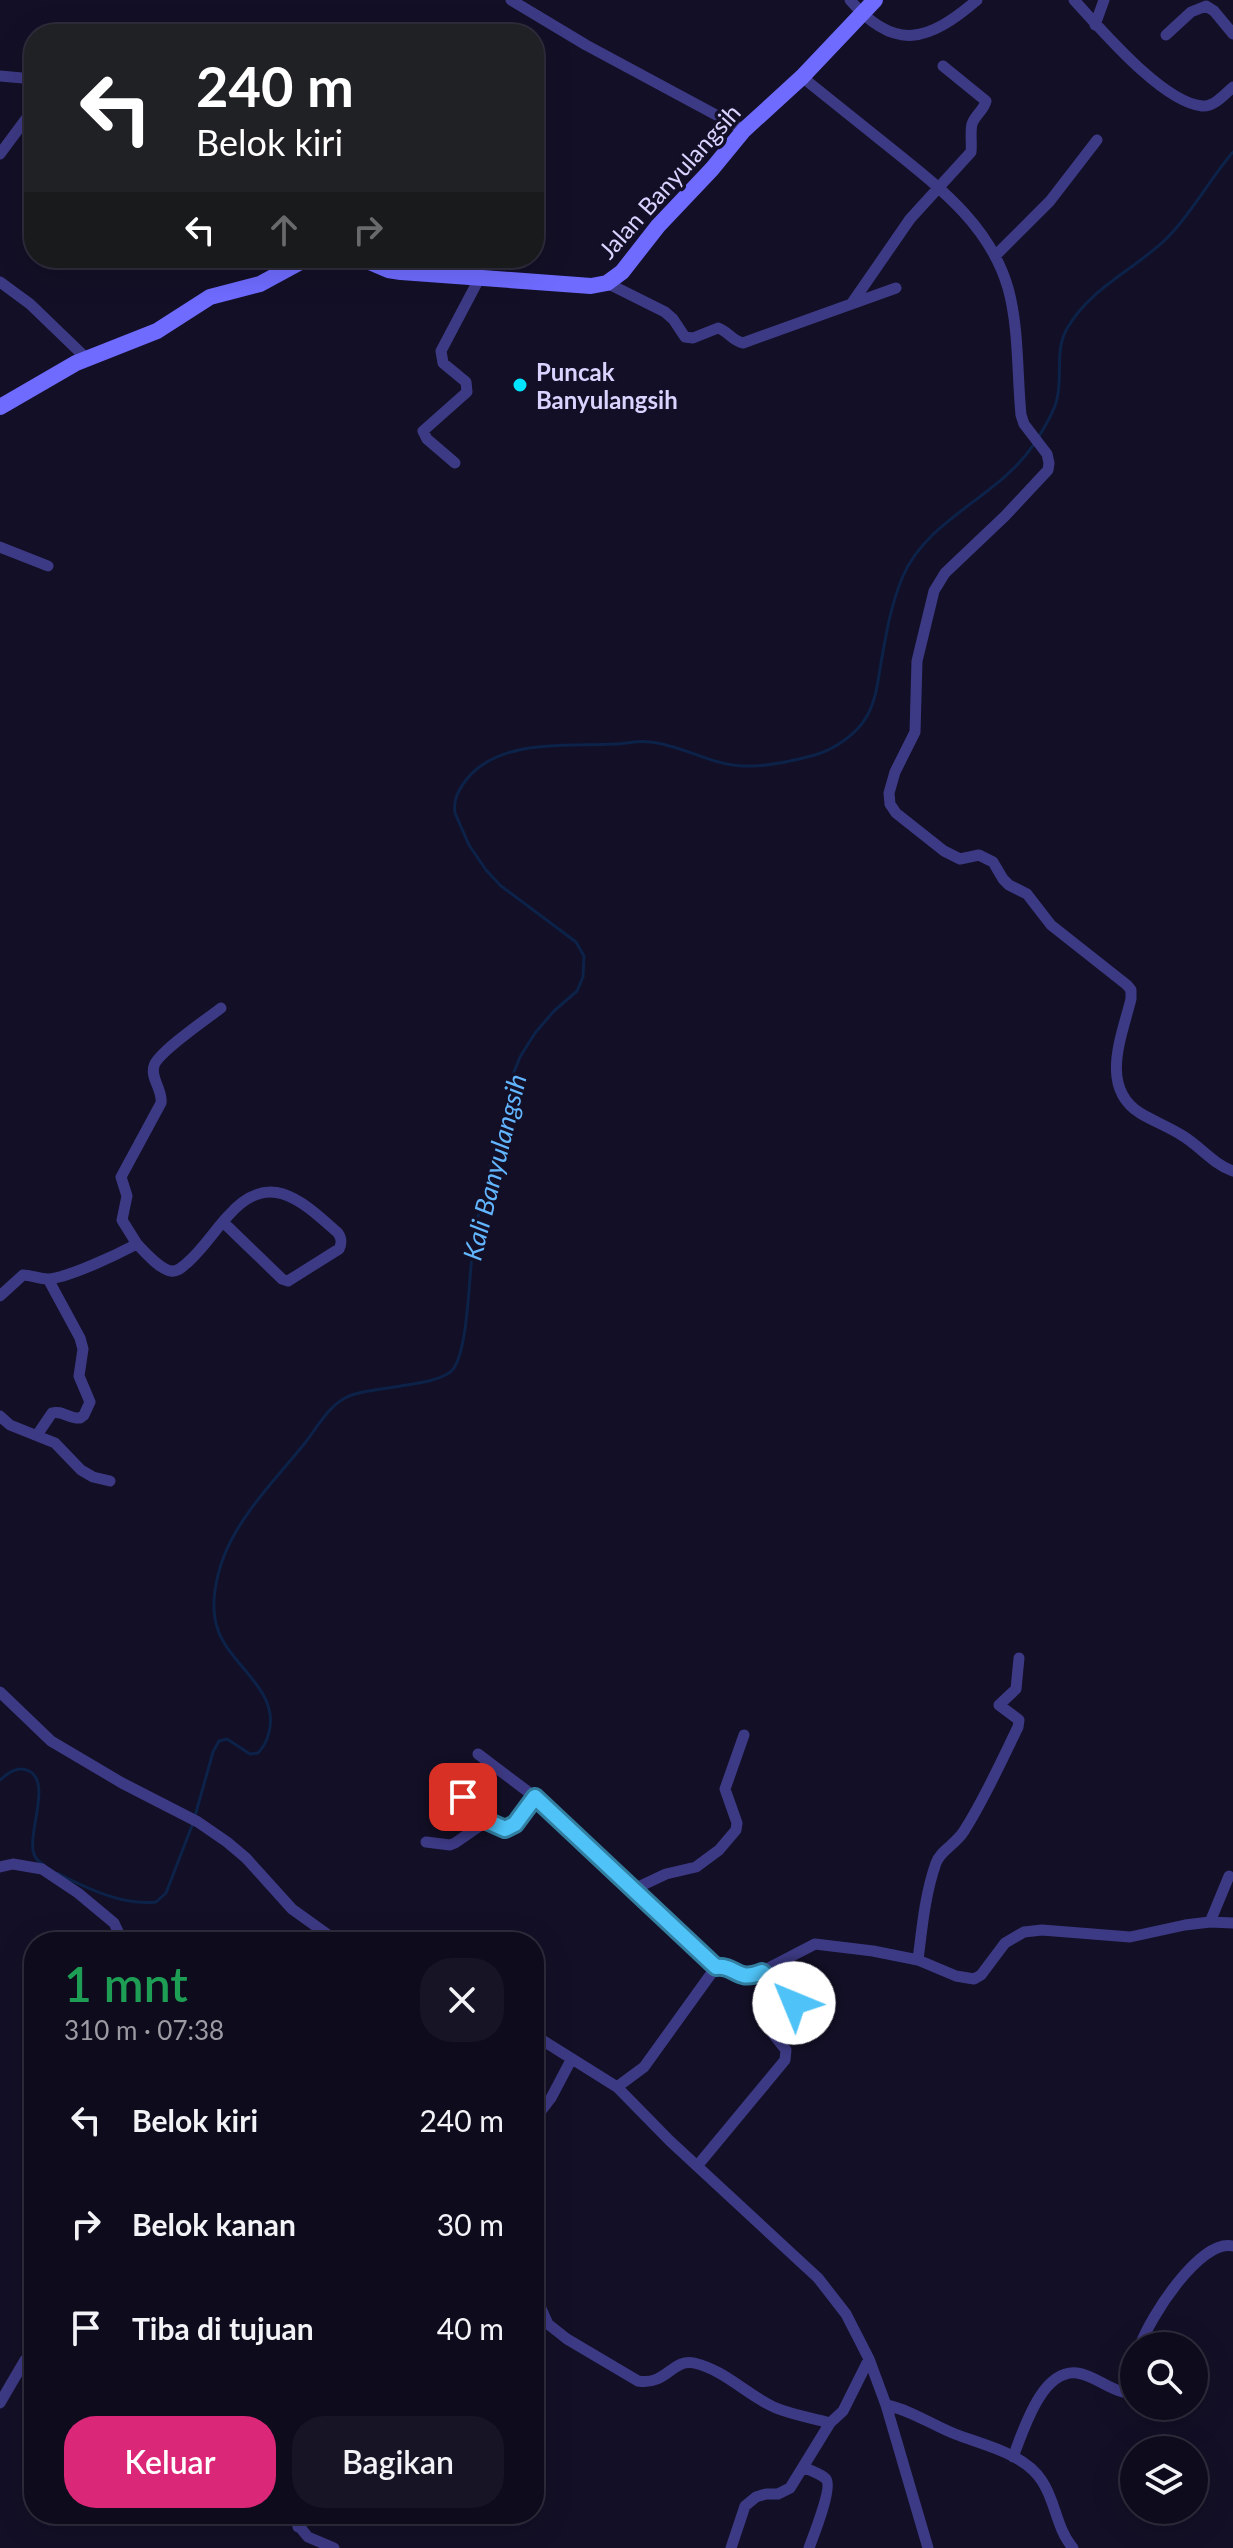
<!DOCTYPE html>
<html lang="id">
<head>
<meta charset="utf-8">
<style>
  body { margin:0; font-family:Lato,sans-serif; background:#171425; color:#f1f3f6; height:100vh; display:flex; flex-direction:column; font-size:30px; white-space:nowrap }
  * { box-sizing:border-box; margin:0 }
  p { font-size:26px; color:#9b9ba3 }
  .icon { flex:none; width:44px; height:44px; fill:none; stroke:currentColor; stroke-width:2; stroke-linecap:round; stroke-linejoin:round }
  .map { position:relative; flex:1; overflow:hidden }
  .drawer { position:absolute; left:24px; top:1932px; width:520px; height:592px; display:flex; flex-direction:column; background:#0e0b1c; border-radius:32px; box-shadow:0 8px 32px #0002,0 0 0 2px #2e2b3b }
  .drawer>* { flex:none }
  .banner { position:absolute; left:24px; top:24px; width:520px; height:244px; border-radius:32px; box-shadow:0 8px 32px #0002,0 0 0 2px #2e2b3b; background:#202124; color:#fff; overflow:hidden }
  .buttons { position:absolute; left:1120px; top:2332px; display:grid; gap:16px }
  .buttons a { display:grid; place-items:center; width:88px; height:88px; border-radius:50%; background:#0e0b1c; box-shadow:0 8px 32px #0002,0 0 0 2px #2e2b3b; font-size:40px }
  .pin { position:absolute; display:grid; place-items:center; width:68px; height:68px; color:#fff; margin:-34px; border-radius:16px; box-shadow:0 4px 12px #0006 }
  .me { position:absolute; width:88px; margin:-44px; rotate:315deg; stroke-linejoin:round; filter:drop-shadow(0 0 6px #0008) }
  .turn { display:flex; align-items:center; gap:28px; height:168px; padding:0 40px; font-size:36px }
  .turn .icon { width:104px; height:104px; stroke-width:2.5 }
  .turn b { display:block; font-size:56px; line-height:68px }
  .lanes { display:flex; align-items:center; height:76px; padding:0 40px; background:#0003; justify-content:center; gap:40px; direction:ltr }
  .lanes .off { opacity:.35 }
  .round { display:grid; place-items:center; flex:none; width:84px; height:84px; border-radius:32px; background:#171425 }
  .summary { display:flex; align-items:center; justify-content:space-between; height:136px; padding:0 40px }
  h1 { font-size:48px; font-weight:600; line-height:60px; color:#1e9e55 }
  .primary-button { display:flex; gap:16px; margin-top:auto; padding:16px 40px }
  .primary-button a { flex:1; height:92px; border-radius:32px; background:#db2777; color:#fff; font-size:32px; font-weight:600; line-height:92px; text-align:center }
  .primary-button a+a { background:#171425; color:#f1f3f6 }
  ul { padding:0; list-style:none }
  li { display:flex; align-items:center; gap:24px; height:104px; padding:0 40px }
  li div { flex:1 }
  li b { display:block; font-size:30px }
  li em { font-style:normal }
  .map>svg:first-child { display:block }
</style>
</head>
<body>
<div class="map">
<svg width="1233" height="2548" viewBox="0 0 1233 2548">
  <rect width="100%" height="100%" fill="#130f26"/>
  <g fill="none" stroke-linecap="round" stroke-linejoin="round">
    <!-- stream -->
    <path stroke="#0c2248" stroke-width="3" d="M1038,438C1045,426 1054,413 1057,399C1063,375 1054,349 1068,327C1091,287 1138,268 1169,236C1193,211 1210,179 1233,152
      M0,1780C8,1773 18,1765 29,1771C51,1782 29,1830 33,1850C34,1858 38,1861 44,1865
      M195,1816L213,1752L219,1741L227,1739L250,1754L258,1753C264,1747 267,1741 269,1732C280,1689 228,1665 217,1627C210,1605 216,1577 224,1556C241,1513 276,1479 305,1443C316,1429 328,1407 345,1398C369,1385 441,1388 454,1368C469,1345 469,1268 474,1237C484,1182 501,1127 514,1072L520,1057L535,1033L554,1011L577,991L583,977L584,956L576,942L501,886L486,870L469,845L455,813C453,800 458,791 466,780C499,738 566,747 614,744C626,744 638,740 650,742C682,745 711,765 743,766C766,767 793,761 815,755C835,749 857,734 867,716C876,700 878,681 881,663C886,634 891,604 903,576C928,518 999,497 1034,444
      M57,1873C86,1888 123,1906 156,1902L166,1893L193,1823"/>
    <!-- street -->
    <path stroke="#3d3a85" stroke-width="11" d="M511,0L586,45L744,130
      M850,0C895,53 929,41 977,0
      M1074,0C1101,29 1162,102 1202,106C1214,107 1224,95 1233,87
      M1095,25L1104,0
      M1166,35L1191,12L1206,6L1214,11L1233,34
      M0,76L34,79
      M802,77C832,101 862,125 893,150C940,188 990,226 1008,288C1019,327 1017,374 1021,415L1024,424L1047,454L1049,463L1048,470L1005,516L945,573L934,591L917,661L915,732L895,772L889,793L890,804L896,813L944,851L960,859L979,855L993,862L1003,879L1009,885L1027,894L1051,925L1127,985L1131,990V999C1122,1036 1099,1087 1140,1113C1153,1121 1169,1127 1183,1136C1201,1147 1213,1164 1233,1171
      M0,154L34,108
      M995,256L1050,201L1097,140
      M0,282L30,304L86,358
      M607,283L665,312L673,319L685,337L693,338L718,328C728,331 732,341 743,343L896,288
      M852,303L910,219L971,152C972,143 970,132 972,124C975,115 984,110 986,101L943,66
      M455,463L427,439L423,431L467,392L466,382L443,363L441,351L479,279
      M0,547L48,566
      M137,1244C145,1252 159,1269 171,1271C178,1272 182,1267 187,1263C203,1249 214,1231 228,1216C269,1169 301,1200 338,1233C342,1239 342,1243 339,1249L288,1281L282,1279L223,1222
      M0,1296L23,1275C31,1275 39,1279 48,1279C68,1278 118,1254 137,1244L122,1220L127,1196L121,1177L161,1103C163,1090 150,1078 154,1066C157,1053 208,1018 221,1008
      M0,1416L10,1425L55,1443L81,1470L93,1477L110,1481
      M37,1435L52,1413C62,1410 69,1419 80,1418L84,1415L90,1402L79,1376L83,1349L80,1338L48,1279
      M0,1692L51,1741L122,1783L198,1822L227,1842L246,1858L292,1909L338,1942
      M478,1754L535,1797L716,1967
      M463,1797L487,1821L505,1829L515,1824L535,1797
      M426,1842L450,1845L455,1843L487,1821
      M0,1867L13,1864L42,1869L78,1893L114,1923L123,1942
      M634,1889L666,1874L696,1867L719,1850L736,1830L737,1823L725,1789L744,1735
      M1210,1922L1229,1876
      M918,1960C922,1928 925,1894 936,1863C940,1851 956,1844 964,1831C985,1798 1001,1762 1018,1727L1019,1720L999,1705L1016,1689L1019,1658
      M534,2035L617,2087L670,2141L818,2278L846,2314L869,2359L886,2405C911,2410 932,2425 955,2434C983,2445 1024,2453 1042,2481C1056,2502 1056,2528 1073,2548
      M617,2087L644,2067L716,1967C729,1966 738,1975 751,1977L815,1944L873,1951L918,1960L956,1976L974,1979L981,1975L1005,1943L1024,1932L1042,1930L1130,1937L1185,1925L1210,1922L1233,1923
      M534,2120L551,2098L571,2060
      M698,2165L785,2060L786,2050L774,2035L792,2010L793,2001L762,1972
      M534,2293L548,2324L567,2339L638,2381C666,2386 673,2358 694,2363C725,2370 748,2396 776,2408C793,2415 813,2418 830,2423
      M1140,2346C1149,2319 1200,2238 1233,2246
      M0,2403L25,2360L34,2354
      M886,2405L928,2548
      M1013,2457C1023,2432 1041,2369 1077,2373C1093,2375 1107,2388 1123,2392L1129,2386L1134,2372
      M803,2467C809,2470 822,2474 826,2479C833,2487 813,2537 809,2548
      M289,2514L308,2537L334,2548
      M366,2514L370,2516
      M298,2527L312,2514
      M731,2548L745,2506L756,2497L766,2494H778L790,2488L830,2423L843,2411L869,2359"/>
    <!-- secondary -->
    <path stroke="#6f6bff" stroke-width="16" d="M360,258L388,270L401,272L591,286L607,283L622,272L658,226L712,169L744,130L802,77L875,0
      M0,407L76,363L157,331L210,297L260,284L308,258"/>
  </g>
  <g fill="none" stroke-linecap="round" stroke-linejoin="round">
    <defs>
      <path id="route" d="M463,1797L487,1821L505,1829L515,1824L535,1797L716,1967C737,1965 736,1983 762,1972L792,1998L794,2003"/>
    </defs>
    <!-- route casing -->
    <use href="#route" stroke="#337fa1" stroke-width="20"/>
    <!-- route -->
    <use href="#route" stroke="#4fc3f7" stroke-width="14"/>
  </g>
  <!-- markers -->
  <circle fill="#00e5ff" stroke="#130f26" stroke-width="3" cx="520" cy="385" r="8"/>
  <g text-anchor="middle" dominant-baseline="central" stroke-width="7" stroke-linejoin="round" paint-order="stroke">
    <!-- street labels -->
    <g font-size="24" fill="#d9d4ff" stroke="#130f26">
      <text transform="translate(669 181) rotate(-48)">Jalan Banyulangsih</text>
    </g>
    <!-- poi labels -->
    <g font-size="24" font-weight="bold" fill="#d9d4ff" stroke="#130f26" text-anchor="start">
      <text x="536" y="371">Puncak<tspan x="536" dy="28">Banyulangsih</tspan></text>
    </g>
    <!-- water labels -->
    <g font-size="26" font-style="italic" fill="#62b6ff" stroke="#130f26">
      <text transform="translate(494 1167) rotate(-76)">Kali Banyulangsih</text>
    </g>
  </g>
</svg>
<div class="buttons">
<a><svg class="icon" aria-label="search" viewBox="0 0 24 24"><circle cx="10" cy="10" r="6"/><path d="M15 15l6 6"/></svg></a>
<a><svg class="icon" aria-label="layers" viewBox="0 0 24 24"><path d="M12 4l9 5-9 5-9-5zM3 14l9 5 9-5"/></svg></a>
</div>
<div class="pin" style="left:463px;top:1797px;background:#d93025"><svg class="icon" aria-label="arrive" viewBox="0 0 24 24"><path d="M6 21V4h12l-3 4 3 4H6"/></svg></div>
<svg class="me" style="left:794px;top:2003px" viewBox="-20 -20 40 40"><circle r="19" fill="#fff"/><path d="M0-13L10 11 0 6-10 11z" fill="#4fc3f7"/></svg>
<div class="banner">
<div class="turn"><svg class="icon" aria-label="left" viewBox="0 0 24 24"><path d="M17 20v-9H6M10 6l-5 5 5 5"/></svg><div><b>240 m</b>Belok kiri</div></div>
<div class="lanes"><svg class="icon" aria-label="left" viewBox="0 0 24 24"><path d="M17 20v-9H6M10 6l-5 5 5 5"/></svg><svg class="icon off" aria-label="ahead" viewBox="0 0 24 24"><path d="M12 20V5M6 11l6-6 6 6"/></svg><svg class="icon off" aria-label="right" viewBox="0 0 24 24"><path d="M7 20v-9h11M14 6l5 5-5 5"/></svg></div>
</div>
<section class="drawer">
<div class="summary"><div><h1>1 mnt</h1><p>310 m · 07:38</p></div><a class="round"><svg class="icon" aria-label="close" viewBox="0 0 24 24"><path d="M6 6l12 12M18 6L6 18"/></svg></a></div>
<ul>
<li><svg class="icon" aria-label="left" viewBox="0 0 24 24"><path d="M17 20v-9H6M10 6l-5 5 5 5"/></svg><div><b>Belok kiri</b></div><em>240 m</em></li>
<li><svg class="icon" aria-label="right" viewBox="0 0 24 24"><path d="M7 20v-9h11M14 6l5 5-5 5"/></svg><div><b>Belok kanan</b></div><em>30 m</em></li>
<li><svg class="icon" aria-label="arrive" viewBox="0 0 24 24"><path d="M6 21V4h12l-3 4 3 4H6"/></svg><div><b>Tiba di tujuan</b></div><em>40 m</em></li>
</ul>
<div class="primary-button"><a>Keluar</a><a>Bagikan</a></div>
</section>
</div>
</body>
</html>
